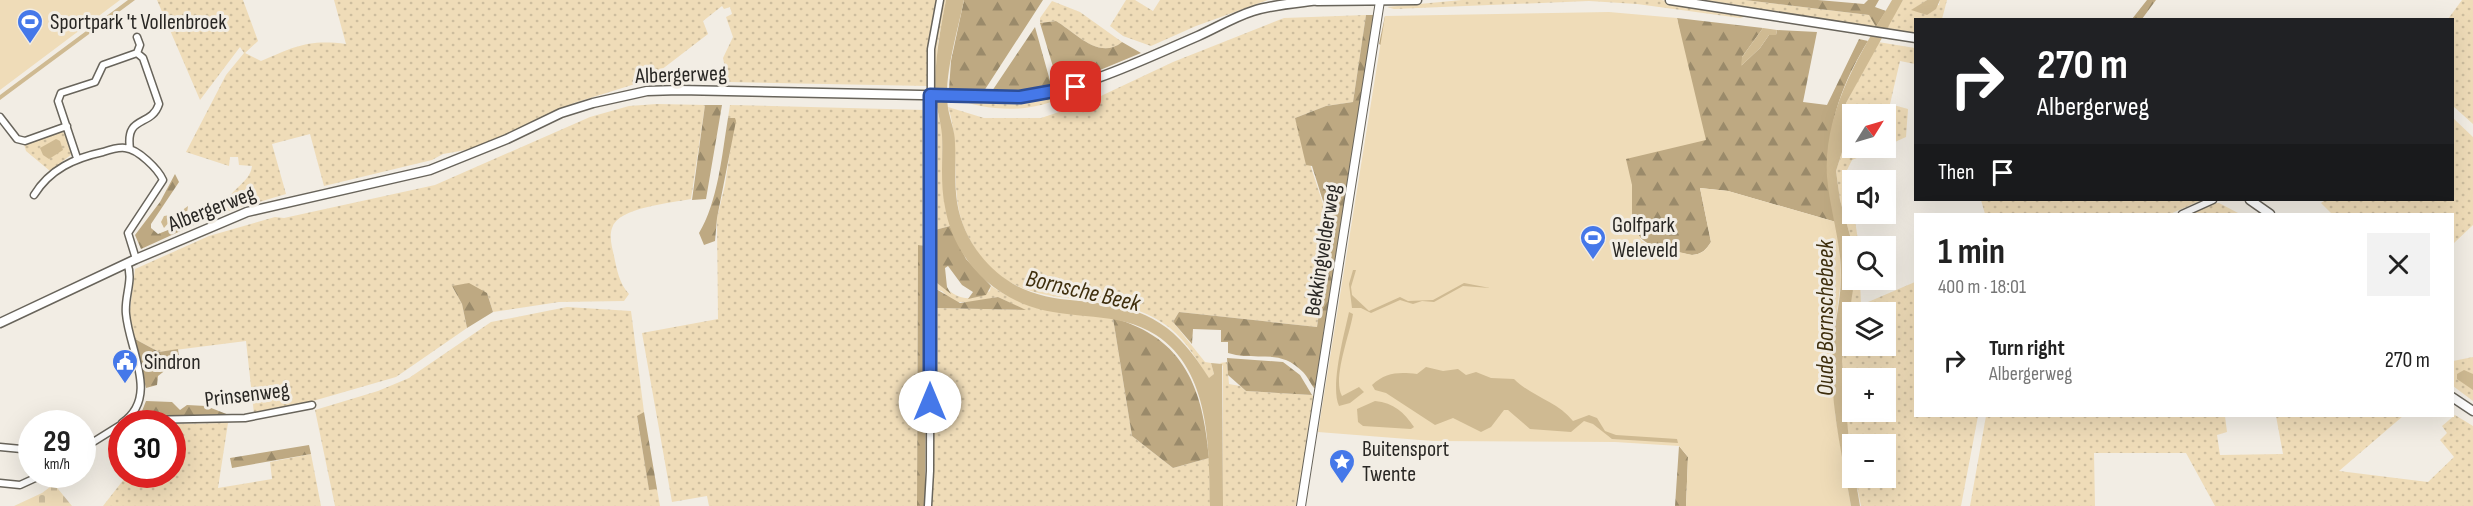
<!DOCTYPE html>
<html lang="en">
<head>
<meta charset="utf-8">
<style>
  body { margin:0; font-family:"Sofia Sans Condensed",sans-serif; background:#f2f2f2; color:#222; height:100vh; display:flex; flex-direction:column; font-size:22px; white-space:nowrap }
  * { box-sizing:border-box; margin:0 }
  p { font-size:20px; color:#767676 }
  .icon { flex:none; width:33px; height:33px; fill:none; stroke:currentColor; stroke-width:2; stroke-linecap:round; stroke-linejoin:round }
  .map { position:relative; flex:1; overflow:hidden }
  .sheet { position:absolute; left:1914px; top:213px; width:540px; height:204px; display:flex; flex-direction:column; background:#fff; border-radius:0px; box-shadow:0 6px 24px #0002 }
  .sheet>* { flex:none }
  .banner { position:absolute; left:1914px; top:18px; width:540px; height:183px; border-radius:0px; box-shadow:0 6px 24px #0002; background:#202124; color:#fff; overflow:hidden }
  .needle { width:39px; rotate:53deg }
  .fabs { position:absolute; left:1842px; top:104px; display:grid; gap:12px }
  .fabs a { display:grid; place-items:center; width:54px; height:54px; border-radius:0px; background:#fff; box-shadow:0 6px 24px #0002; font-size:30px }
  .speed { position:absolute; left:18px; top:410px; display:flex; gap:12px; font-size:30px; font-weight:700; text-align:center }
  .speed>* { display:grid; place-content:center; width:78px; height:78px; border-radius:50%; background:#fff; box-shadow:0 6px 24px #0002; line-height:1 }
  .speed small { font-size:15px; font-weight:400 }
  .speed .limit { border:9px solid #d22; background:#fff; color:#111 }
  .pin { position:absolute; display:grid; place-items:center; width:51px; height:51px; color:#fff; margin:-26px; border-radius:12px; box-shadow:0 3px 9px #0006 }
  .me { position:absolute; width:66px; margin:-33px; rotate:0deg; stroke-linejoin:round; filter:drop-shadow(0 0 4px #0008) }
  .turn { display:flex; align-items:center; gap:21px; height:126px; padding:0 24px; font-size:27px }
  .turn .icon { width:78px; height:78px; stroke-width:2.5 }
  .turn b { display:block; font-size:42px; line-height:51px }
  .then { display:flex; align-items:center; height:57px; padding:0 24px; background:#0003; gap:12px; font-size:22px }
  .round { display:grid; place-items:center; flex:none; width:63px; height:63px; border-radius:0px; background:#f2f2f2 }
  .head { display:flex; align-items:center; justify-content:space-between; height:102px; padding:0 24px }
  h1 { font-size:36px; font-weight:700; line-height:45px }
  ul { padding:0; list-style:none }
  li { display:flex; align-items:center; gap:18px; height:90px; padding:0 24px }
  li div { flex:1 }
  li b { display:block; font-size:22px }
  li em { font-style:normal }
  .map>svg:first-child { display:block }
</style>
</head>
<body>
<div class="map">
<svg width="2473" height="506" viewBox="0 0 2473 506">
  <defs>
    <pattern id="green-dots" width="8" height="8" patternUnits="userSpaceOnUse" patternTransform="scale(1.5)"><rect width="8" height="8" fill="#efdcb8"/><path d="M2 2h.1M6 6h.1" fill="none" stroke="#cdbd9e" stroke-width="1.8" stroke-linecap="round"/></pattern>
    <pattern id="forest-firs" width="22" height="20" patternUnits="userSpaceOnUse" patternTransform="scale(1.5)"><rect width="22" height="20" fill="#bea982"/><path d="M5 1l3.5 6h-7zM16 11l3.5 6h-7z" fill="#9a8a6a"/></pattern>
    <pattern id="cemetery-stones" width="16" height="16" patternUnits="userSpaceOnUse" patternTransform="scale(1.5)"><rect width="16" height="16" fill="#efdcb8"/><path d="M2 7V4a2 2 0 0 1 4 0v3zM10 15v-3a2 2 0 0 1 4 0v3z" fill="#cdbd9e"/></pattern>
  </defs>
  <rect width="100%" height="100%" fill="#f2ede4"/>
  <!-- green -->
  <path fill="url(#green-dots)" fill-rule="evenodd" d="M157,0H243L258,41L245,53L261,61C294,47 308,39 346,44L334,0H937L928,48L927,86L728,82L723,58L733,37L726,17L732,14L730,7L724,9L722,6L703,21L708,34L648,80L574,103L477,148L443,154L432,160L324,186L310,134L272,144L286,194L225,212C224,190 250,185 252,166L239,165L238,157H230L229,166L186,152L226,75L244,53L240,47L200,100Z
    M942,0H946L938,42L935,89L933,39Z
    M1126,0H1135L1153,11L1160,0H1268L1196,26L1151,46L1123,36L1110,26Z
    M1462,0H1661L1750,15L1740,18L1637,4L1589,1L1394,9L1387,7Z
    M1704,0H1745L1869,15L1876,27Z
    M1903,0H1927L1912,10L1939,5L1940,0H1947L1942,19L1916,20L1915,33L1885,28Z
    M2462,0H2473V124L2453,106L2452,20L2448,19Z
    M1052,1L1080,12L1122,42C1099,61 1075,32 1056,21L1040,23V18Z
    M1366,15L1353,102L1326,106L1295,118L1324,207L1333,222L1317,327L1179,312L1173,322L1205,362L1211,363L1214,374L1209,379C1198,361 1187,342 1170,328C1104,276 1012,330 966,232C948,193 962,148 948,107L984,118H1041L1086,103L1173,62L1284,18Z
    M1878,42L1915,48V64L1900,61L1890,104L1908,109L1906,137L1886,146V114H1852V147H1883L1852,160L1847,170L1859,246H1853L1840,200L1836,171L1843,149L1846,103Z
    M1068,94C1034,114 990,112 953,98L1039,101Z
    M657,104L705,105L691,199C672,203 618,207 612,228C609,237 612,247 614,256C617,270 619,283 629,294L624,301L559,302L493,312L487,293L452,286L462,304L467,328L396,377L306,403L254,414L246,341L159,352L133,338L129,318L135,269L209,236L275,217L284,218L435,185L590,117L629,106Z
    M730,105L926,110L927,246L918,245L917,506H709L707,496L672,502L642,333L718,319L717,218L725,185L735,118H728Z
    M936,106L942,128V171L950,226L935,230L933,108Z
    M2453,118L2473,137V225L2453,244L2452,214H2332L2321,203L2325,200H2452Z
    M61,132L66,133L72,154L50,171L26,151L24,144Z
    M1981,200H2202L2170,214H1985Z
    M2214,203H2219L2240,214H2190Z
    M1854,279H1860L1861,305L1915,282L1916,416H1978L1961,506H1861L1855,477H1886V444H1852V460L1843,398L1842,361ZM1852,312H1886V345H1852ZM1852,378H1886V411H1852Z
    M937,283C960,298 963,304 990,291L991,286C1032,313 1066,313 1113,318L1132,436L1173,468L1209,458L1210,506H932L936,308L1025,310L998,297L974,302H953L942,291L936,289Z
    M567,307L631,311L644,412L637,417L649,489H657L660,506H335L315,410L378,391L409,378L491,322Z
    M2473,357V401L2453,386V361Z
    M1227,362L1229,384L1240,386L1246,391L1312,395L1315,398L1298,506H1223V366L1220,363Z
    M2455,415L2473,426V506H2215L2186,453H2094L2095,506H1970L1986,416H2225L2227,432L2217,435L2220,455L2283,454L2276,416H2403L2339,471L2428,482L2454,457L2440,440L2447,433L2442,426Z
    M228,423L218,488L272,479L270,462L311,454L321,506H103L128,474H172L173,424Z"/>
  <!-- forest -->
  <path fill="url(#forest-firs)" d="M964,0H1043L984,91L949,89L951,61Z
    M1745,0H1818L1864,4L1868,0H1879L1875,7L1886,11L1876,27L1869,15Z
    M2147,0H2156L2142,19H2132Z
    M1366,15H1375L1327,329H1324L1316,388H1314C1310,383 1308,377 1303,372C1279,347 1257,362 1228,353V342H1221V330L1193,329L1192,344L1173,322L1179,312L1317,327L1333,222L1328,217L1312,166L1306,165L1295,118L1326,106L1353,102Z
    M1385,16L1684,54L1677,18L1763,28L1742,57V65L1760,48L1769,35H1776L1777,30L1817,32L1803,102L1827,105L1859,39L1868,41C1831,101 1820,153 1836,222L1728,191L1700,188L1711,242C1706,250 1702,254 1692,255C1640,244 1629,245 1632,185L1379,44Z
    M1056,21C1075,32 1099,61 1122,42L1141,53L1059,87L1040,23Z
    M1035,27L1052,88L1026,92L992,91Z
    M705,105H722L706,199L692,200Z
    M728,118H735L736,121L717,218L715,241L704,245L699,233C718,202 722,154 728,118Z
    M175,174L179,182L151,224V228L158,234L193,220L196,224L141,249L135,235L160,202Z
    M950,226L966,259L991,286L986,295L968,299L973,292L962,285L948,266L945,268L947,287L951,294L937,283L935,230Z
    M918,245L927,246L925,506H917Z
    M469,283L487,293L493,312L467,328L462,304L452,286Z
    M936,289L960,303L998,297L1026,310L936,308Z
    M1113,318C1185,338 1203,389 1209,458L1173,468L1132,436Z
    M133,338L159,352L178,349L179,357L168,361L167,369L158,376L157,385L146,388Z
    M1227,358L1283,362L1300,375L1312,395L1246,391L1228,375Z
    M146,401L172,402L180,410L187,405L206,406L229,415L140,416Z
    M644,412L657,489L649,490L637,416Z
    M309,445L311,454L232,468L230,458Z
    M1679,446L1688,457L1686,506H1675Z"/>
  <!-- cemetery -->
  <path fill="url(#cemetery-stones)" d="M54,484L72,506H14L42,493Z"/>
  <!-- pitch -->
  <path fill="#efdcb8" d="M0,0H120L0,90Z
    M1609,12L1677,18L1706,140L1626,159L1632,185V220L1641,240L1648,245L1692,255C1702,254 1706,250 1711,242L1700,188L1728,191L1836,222L1840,248L1841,280L1834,335L1835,414L1851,506H1686L1688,457L1679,446L1615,442L1433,441L1318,432L1385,16Z"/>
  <!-- water -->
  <path fill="#cfba92" d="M128,0H135L0,100V95Z
    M946,0H964C958,30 943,78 948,108C950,120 955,131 955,143C956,162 954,183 957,202C963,242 993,279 1031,292C1050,299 1070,300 1090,302C1150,308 1177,327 1209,378L1214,374L1211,363L1222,364L1223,506H1210C1209,449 1211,371 1156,335C1117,310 1071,321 1029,306C985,290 953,254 945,207C940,183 943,159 942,135C941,120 935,105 935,90C935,60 940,30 946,0Z
    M1892,0H1903L1846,103L1843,149L1836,171L1840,200L1853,246L1854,283L1842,361L1852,477H1855L1860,506H1851C1843,459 1831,410 1832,362C1832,334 1840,307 1841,280C1842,244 1830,212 1827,177C1823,111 1860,54 1892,0Z
    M1927,0H1940L1936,9L1927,15L1911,10Z
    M1763,28L1777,30L1776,35H1769L1760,48L1741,66L1742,57Z
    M56,139L60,141L63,150L49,159L43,155L40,148Z
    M188,206L186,220H171L164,228L161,222L164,216L177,214Z
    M1353,270H1356L1351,287L1352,295L1369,311L1400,297L1408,301L1433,300L1464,283L1490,288L1463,286L1434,302L1422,301L1413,304L1400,300L1371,313L1361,308H1352L1349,284Z
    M1349,312L1353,314C1350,334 1332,379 1342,396L1359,387L1364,392L1350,403L1339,406C1330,386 1344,335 1349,312Z
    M1426,367L1443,371L1458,369L1466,375L1476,372L1491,378L1514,379C1532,397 1557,401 1573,421L1589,415L1597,418L1605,431L1616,435L1677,439L1678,443L1612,439L1593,424L1584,421L1571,432L1530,429L1508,410H1504L1491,427L1481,432L1453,418L1435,425L1386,393L1375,390L1372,385C1386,372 1399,372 1417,374Z
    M2464,370L2473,374V390L2457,379V374Z
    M1375,401C1394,403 1404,412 1414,427L1411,429L1363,426L1358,422L1357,409Z"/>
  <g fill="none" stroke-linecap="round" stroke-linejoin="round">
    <defs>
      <path id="minor" d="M137,53L140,45L137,37
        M0,117L17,139L25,141L67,126
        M77,158L58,101L61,93L95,82L103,65L137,53L143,58L159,104C151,128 125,114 130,149
        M34,195C50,169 75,158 103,152C109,150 118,147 125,148C138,149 158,169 163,180L128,233L136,259
        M2182,214L2213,200
        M131,417L142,420L245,418L312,405
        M122,423C160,397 129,350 126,314C124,296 134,280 127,263
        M0,447L32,450
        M82,449L122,424
        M0,483L20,485L44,474
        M928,506L930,471L931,49L940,0"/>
      <path id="tertiary" d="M1301,506L1380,1"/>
      <path id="secondary" d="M1670,0L1916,38
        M1317,1L1417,0
        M2250,200L2270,214
        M0,323L136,259L247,212L430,170L507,139L561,113L593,103L647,91L679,90L1020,97C1084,89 1140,61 1198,36C1216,28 1234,17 1253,11C1275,4 1297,3 1320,0
        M2452,397L2473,411"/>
    </defs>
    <!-- minor casing -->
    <use href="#minor" stroke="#68645b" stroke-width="9"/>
    <!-- tertiary casing -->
    <use href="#tertiary" stroke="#68645b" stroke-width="10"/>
    <!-- secondary casing -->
    <use href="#secondary" stroke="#68645b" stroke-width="11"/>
    <!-- minor -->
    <use href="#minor" stroke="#fff" stroke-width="6"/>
    <!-- tertiary -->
    <use href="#tertiary" stroke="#fff" stroke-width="8"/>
    <!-- secondary -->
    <use href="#secondary" stroke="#fff" stroke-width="8"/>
  </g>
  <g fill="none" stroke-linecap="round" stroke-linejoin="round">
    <defs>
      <path id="route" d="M930,402V95L1020,97L1076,87"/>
    </defs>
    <!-- route casing -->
    <use href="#route" stroke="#2d4e97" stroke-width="15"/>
    <!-- route -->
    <use href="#route" stroke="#4578e9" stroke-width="10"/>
  </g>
  <!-- icons -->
  <defs>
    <symbol id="stadium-pin" viewBox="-11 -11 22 30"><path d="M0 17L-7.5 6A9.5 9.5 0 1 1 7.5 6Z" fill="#4578e9" stroke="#f2ede4"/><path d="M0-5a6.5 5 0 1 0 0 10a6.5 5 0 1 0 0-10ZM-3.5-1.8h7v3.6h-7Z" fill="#fff"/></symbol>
    <symbol id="civic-pin" viewBox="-11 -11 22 30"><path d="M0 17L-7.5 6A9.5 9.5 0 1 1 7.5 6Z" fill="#4578e9" stroke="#f2ede4"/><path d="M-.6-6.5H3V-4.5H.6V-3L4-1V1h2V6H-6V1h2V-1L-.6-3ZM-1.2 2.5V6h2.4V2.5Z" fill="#fff"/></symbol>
    <symbol id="sight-pin" viewBox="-11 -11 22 30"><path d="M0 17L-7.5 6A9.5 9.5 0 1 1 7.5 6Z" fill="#4578e9" stroke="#f2ede4"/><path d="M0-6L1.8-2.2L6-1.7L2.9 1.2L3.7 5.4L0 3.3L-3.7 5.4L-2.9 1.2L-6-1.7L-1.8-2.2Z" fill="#fff"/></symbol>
  </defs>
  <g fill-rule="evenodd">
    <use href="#stadium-pin" x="15" y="7" width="30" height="40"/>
    <use href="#stadium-pin" x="1578" y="223" width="30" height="40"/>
    <use href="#civic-pin" x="110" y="347" width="30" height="40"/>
    <use href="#sight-pin" x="1327" y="447" width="30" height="40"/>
  </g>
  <g text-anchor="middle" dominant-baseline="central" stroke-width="6" stroke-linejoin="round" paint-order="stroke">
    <!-- poi labels -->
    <g font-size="22" fill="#292724" stroke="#f2ede4" text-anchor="start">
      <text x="50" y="22">Sportpark 't Vollenbroek</text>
      <text x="1612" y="225">Golfpark<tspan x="1612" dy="25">Weleveld</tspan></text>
      <text x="144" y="362">Sindron</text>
      <text x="1362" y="449">Buitensport<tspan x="1362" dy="25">Twente</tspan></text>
    </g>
    <!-- street labels -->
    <g font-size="22" fill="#292724" stroke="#f2ede4">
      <text transform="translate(681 75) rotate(-2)">Albergerweg</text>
      <text transform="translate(212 209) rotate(-21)">Albergerweg</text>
      <text transform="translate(1323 250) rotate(-81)">Bekkingvelderweg</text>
      <text transform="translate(247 395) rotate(-7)">Prinsenweg</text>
    </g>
    <!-- water labels -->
    <g font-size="24" font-style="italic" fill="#3e2e0d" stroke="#f2ede4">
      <text transform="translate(1083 291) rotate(13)">Bornsche Beek</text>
      <text transform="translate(1825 318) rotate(-90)">Oude Bornschebeek</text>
    </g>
  </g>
</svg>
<div class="fabs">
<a><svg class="needle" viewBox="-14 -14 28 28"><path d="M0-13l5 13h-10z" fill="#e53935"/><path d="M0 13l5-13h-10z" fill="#767676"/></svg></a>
<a><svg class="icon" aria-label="sound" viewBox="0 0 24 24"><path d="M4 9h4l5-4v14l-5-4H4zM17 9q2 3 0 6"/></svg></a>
<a><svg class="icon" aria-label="search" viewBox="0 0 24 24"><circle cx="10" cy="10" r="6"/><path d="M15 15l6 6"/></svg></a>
<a><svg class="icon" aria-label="layers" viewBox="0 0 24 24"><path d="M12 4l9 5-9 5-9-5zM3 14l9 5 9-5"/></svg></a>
<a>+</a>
<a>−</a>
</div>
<div class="speed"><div>29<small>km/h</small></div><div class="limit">30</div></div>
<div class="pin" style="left:1076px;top:87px;background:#d93025"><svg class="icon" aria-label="arrive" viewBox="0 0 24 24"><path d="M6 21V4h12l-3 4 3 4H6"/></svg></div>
<svg class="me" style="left:930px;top:402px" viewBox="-20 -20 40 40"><circle r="19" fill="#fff"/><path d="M0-13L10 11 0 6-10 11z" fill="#4578e9"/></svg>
<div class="banner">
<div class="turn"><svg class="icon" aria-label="right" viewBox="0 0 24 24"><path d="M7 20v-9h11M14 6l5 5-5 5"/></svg><div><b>270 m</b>Albergerweg</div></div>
<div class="then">Then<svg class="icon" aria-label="arrive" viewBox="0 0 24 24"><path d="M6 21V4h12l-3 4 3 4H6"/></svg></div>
</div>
<section class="sheet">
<div class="head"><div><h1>1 min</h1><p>400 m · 18:01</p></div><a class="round"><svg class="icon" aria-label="close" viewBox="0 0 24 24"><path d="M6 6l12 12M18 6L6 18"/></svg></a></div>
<ul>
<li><svg class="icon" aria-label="right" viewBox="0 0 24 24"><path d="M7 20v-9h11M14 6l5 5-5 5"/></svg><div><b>Turn right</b><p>Albergerweg</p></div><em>270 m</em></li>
</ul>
</section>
</div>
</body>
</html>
